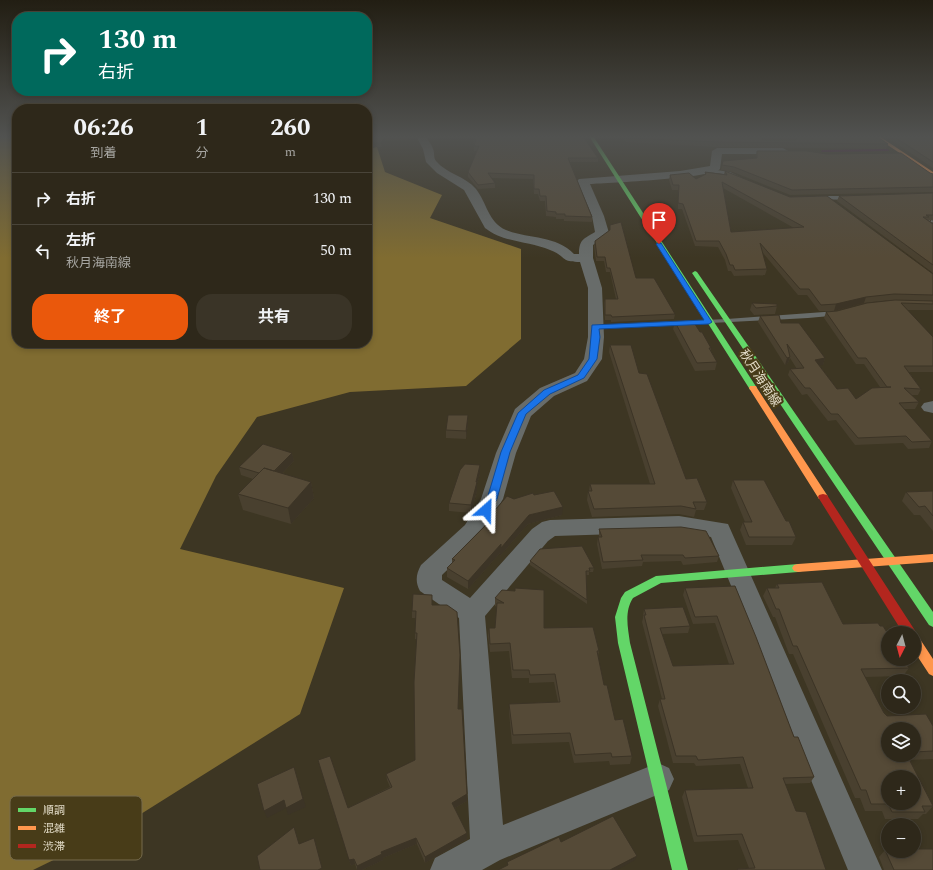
<!DOCTYPE html>
<html lang="ja">
<head>
<meta charset="utf-8">
<style>
  body { margin:0; font-family:Spectral,"Noto Sans JP",serif; background:#3a3427; color:#f1f3f6; height:100vh; display:flex; flex-direction:column; font-size:15px; white-space:nowrap }
  * { box-sizing:border-box; margin:0 }
  p { font-size:13px; color:#a7a6a2 }
  .icon { flex:none; width:22px; height:22px; fill:none; stroke:currentColor; stroke-width:2; stroke-linecap:round; stroke-linejoin:round }
  .map { position:relative; flex:1; overflow:hidden }
  .details { position:absolute; left:12px; top:104px; width:360px; height:244px; display:flex; flex-direction:column; background:#2e281a; border-radius:16px; box-shadow:0 2px 6px #0003,0 0 0 1px #494439 }
  .details>* { flex:none }
  .top-card { position:absolute; left:12px; top:12px; width:360px; height:84px; border-radius:16px; box-shadow:0 2px 6px #0003,0 0 0 1px #494439; background:#00695c; color:#fff; overflow:hidden }
  .needle { width:26px; rotate:186deg }
  .buttons { position:absolute; left:881px; top:626px; display:grid; gap:8px }
  .buttons a { display:grid; place-items:center; width:40px; height:40px; border-radius:50%; background:#2e281a; box-shadow:0 2px 6px #0003,0 0 0 1px #494439; font-size:20px }
  .pin { position:absolute; display:grid; place-items:center; width:34px; height:34px; color:#fff; margin:-41px -17px; border-radius:50% 50% 50% 0; rotate:-45deg; box-shadow:0 0 4px #0007 }
  .pin .icon { rotate:45deg }
  .me { position:absolute; width:44px; margin:-22px; rotate:25deg; stroke-linejoin:round; filter:drop-shadow(0 0 3px #0008) }
  .turn { display:flex; align-items:center; gap:14px; height:84px; padding:0 20px; font-size:18px }
  .turn .icon { width:52px; height:52px; stroke-width:2.5 }
  .turn b { display:block; font-size:28px; line-height:34px }
  .eta { display:flex; justify-content:space-evenly; align-items:center; height:68px; text-align:center }
  .eta b { font-size:24px; font-weight:700; line-height:28px }
  .button { display:flex; gap:8px; margin-top:auto; padding:8px 20px }
  .button a { flex:1; height:46px; border-radius:16px; background:#ea580c; color:#fff; font-size:16px; font-weight:700; line-height:46px; text-align:center }
  .button a+a { background:#3a3427; color:#f1f3f6 }
  ul { padding:0; list-style:none }
  li { display:flex; align-items:center; gap:12px; height:52px; padding:0 20px; border-top:1px solid #494439 }
  li div { flex:1 }
  li b { display:block; font-size:15px }
  li em { font-style:normal }
  .map>svg:first-child { display:block }
</style>
</head>
<body>
<div class="map">
<svg width="933" height="870" viewBox="0 0 933 870">
  <rect width="100%" height="100%" fill="#3d3623"/>
  <!-- forest -->
  <path fill="#806c31" d="M0,136H17V343H367V149L377,147L385,172L442,195L430,218L521,249V339L466,386L350,392L257,417L216,476L180,549L344,588L300,714L117,829L33,870H0Z"/>
  <g fill="none" stroke-linecap="round" stroke-linejoin="round">
    <!-- stream -->
    <path fill="#4b0f45" fill-rule="evenodd" d="M888,149L889,151L822,152L821,151L822,150Z"/>
    <!-- path -->
    <path stroke="#71726d" stroke-width="2" stroke-dasharray="2 1.5" stroke-linecap="butt" d="M928,219L933,222"/>
    <!-- lane -->
    <path fill="#686c6a" fill-rule="evenodd" d="M703,168L730,172L740,177L737,179L729,175L701,171L700,170Z
      M816,196H852L855,198L852,200L814,199L813,198Z
      M838,311L842,313L841,315L808,318L595,329L591,327L595,325L727,319Z"/>
    <!-- street -->
    <path fill="#686c6a" fill-rule="evenodd" d="M416,136H426C427,140 432,144 433,149C435,153 433,157 436,161C447,174 465,176 476,189C487,203 488,222 506,230C528,239 556,235 574,254H579C579,239 584,239 595,232L592,216L577,181L579,179L680,171L710,166L712,151L717,148H783L788,151L783,154H722L720,169C713,178 608,183 590,184L604,216L609,233L593,245V258L602,288L604,337L602,359L587,381L554,396L531,416L516,453L503,499L481,537L442,575V580L470,598L532,529L542,522L550,520L679,516L728,524L882,870H848L711,537L679,532L555,536L548,541L485,616L503,825L658,763L669,768L674,779L669,790L500,860L482,870H430L435,858L470,839L459,618L420,591C415,582 416,574 421,565L465,525L481,499L496,453L515,409L540,388L575,373L584,359L588,337V288L580,262C560,262 566,256 550,250C529,241 504,243 485,228L464,190L437,173L426,162L423,149Z
      M933,401V413L924,411L921,407L924,403Z"/>
    <!-- fast -->
    <path fill="#63d668" fill-rule="evenodd" d="M589,136H593L757,388L756,390H750L749,388Z
      M695,271L697,272L933,612V627L929,625L692,273Z
      M798,564L802,565L804,568L802,571L798,572L661,583L633,598C624,612 628,628 630,643L688,870H672L618,643L615,617L621,598L625,592L656,576Z"/>
    <!-- slow -->
    <path fill="#ff974d" fill-rule="evenodd" d="M874,136H879L933,172V175Z
      M750,386H756L757,388L827,495L828,497L827,499H819L749,388Z
      M933,554V562L798,572L794,571L792,568L794,565L798,564Z
      M914,635L918,636L933,659V676L929,674L914,651Z"/>
    <!-- jam -->
    <path fill="#b3261e" fill-rule="evenodd" d="M823,494L827,495L914,629L916,633L914,637V633H903L818,497L819,495Z"/>
  </g>
  <!-- wall -->
  <path fill="#49402f" fill-rule="evenodd" d="M367,136H415L413,139L385,141L382,147H367Z
    M625,136H876L888,144L886,149L716,147L625,142Z
    M885,136H933V168Z
    M474,139L598,158V162H570L592,217V222L564,221V219H556V217L546,216L545,201H540L538,194H534L533,179L491,178L495,183V188L478,189L468,177V172L477,151H474V146L475,143H473Z
    M757,151L930,173L933,174V192L790,195L733,172L721,170L723,161L756,158Z
    M725,171L933,274V301L892,300L864,303L834,311H819L807,295H798L763,253L767,269L765,275L734,276L731,271H728L725,260L718,247L695,246L682,209H678V190H672L669,180L670,175L696,179L705,174V172L724,174ZM723,188L794,228L731,232Z
    M933,193V220H928L933,224V273L837,201L839,196Z
    M610,225L636,278L675,314L674,319L611,322V320H605L604,303L605,299H616L610,272H606L604,261H596L594,246L595,241L610,231Z
    M933,301V310H907L933,337V372H909L921,389L918,395H911L919,402L915,409H904L932,441L929,448L908,449L903,443L855,445L836,420L828,421L807,394L802,395L788,375L790,369H797L790,358L788,363L785,365L758,322L760,316L781,323L825,358L823,365H819L837,389L856,399L880,387L864,364H856L824,318L826,312L837,311L867,303Z
    M752,303L777,306L775,314L754,315L750,310Z
    M675,322L700,332L711,348V351L717,362L715,370L695,371L673,329Z
    M610,345L639,373L686,479L707,502L704,510H696L694,517L679,514L592,517L587,500L588,491H589L590,484H650L609,352Z
    M468,423L466,439L446,438V430Z
    M292,453L294,461L282,474L311,482L314,498L291,524L243,510L238,494L253,479L241,475L239,467Z
    M480,465V474L477,484V491L471,513L449,511V503Z
    M733,480L786,521L796,537L792,545H746L740,530L743,522H745L731,488Z
    M933,491V531L920,515H914L902,501L906,492Z
    M534,495L562,515L528,524L500,556V553L468,589L447,577V568L452,563V559L490,520V516L514,499Z
    M599,529L719,556L717,562L683,565L681,561L643,562L642,566L602,569L597,544L598,537H599Z
    M530,561L594,568L593,572H589V575H586L587,600V604L530,565Z
    M777,584L843,624L909,668L903,676L865,677L884,713L887,716L933,726V759L910,760L933,806L926,814H923L918,819H885L882,811H865L860,798H855L793,654H789L775,617H773L763,596L767,588H775ZM914,729V755H888Z
    M735,586L794,737L814,777L810,783L785,784L796,811L826,870H737V869L749,868L738,840L694,842L682,797L685,790L748,788L740,764L696,766L694,763H673L658,706L660,699H662L642,622L643,618V616L644,609L690,626L688,633L662,634L673,666L729,664L715,623L693,624L683,595L685,588Z
    M495,598L544,628L599,651L598,657L604,685L615,720L632,756L630,764L610,765L609,761L574,763L569,742L512,744L509,712V704L558,702L554,682L529,683V678H512L509,651L490,652L488,636L489,628H495L497,607L495,606Z
    M432,605L458,709L467,801L455,808L467,839L425,863L417,844L383,858V860L362,870H357L355,864L351,866L318,760L348,808L390,787L387,780L386,774L415,760L417,639H415V633L416,618H412V611Z
    M885,850L933,870H884L879,857Z"/>
  <!-- shaded-wall -->
  <path fill="#3c3426" d="M385,136V141L382,147L381,143Z
    M866,297L864,303L834,311L836,304Z
    M790,357L788,363L785,365L787,358Z
    M825,358L823,365L812,367L815,360Z
    M468,415V423L466,439V431Z
    M292,453L294,461L271,485L269,477Z
    M480,465V474L477,484V491L471,513V505Z
    M311,482L314,498L291,524L288,508Z
    M563,507L562,515L528,524L500,556V553L468,589V581L501,544L529,515Z
    M294,767L306,807L288,815L286,808L267,818L264,811Z
    M467,794V801L453,809L452,803Z
    M467,833V839L425,863V857Z
    M416,838L417,844L383,858V860L362,870H357V866L381,852Z
    M637,856L635,860L617,870H610Z
    M354,859L355,864L351,866L349,860Z"/>
  <!-- building -->
  <path fill="#554a37" stroke="#3c3426" fill-rule="evenodd" d="M367,136H399H385L381,143H367Z
    M475,136H583L598,158H568L592,217L565,216V214H556V212L547,211L546,196H540L539,189H534V175L488,173L495,183L478,185L468,172L479,146H474L476,139H474Z
    M626,136H764L762,139L763,140H795L799,137L796,136H876L888,144L717,142L626,138Z
    M893,136H933V162Z
    M757,151H807L827,154L901,153L930,173L933,174V187L792,190L734,167L722,165L723,161L757,158Z
    M725,171L790,197L827,196L933,274V295L894,294L866,297L836,304L821,305L809,289H800L760,243L767,269L735,270L733,265H730L726,254L719,241H696L683,204L678,203L679,185H673L670,175L689,173L696,179L706,174L705,172L727,175ZM722,182L804,227L731,232Z
    M933,193V215H926L929,217H923L933,224V265L839,196Z
    M621,222L636,278H654L675,314L612,317L611,315H605V299H618L610,268H607L605,257H597L595,241L610,230V225Z
    M895,300L933,301V304L901,303L933,337V366H904L921,389L904,388L919,402L899,403L932,441L912,442L906,436L858,438L838,414H831L810,388H805L790,369L804,368L787,344L790,357L787,358L760,316L779,315L781,323H799L825,358L815,360L837,389L848,388L856,399L872,388L891,387H887L866,358H858L826,312L837,311L867,303Z
    M752,303L777,304V306L756,308Z
    M693,321L700,332H702L711,348H709L717,362L697,363L675,322Z
    M610,345H631L639,373L647,374L686,479L697,478L707,502H693L696,509L681,506L594,509L588,491H592L590,484H655Z
    M448,415H468L466,431L446,430Z
    M263,444L292,453L274,471L264,468L259,473L239,467Z
    M465,464L480,465L476,482H477L471,505L449,503L460,470Z
    M264,468L311,482L288,508L238,494Z
    M733,480H764L786,521H789L796,537H749L743,522H752Z
    M554,491L563,507L529,515L501,548V544L468,581L447,568L455,560L452,559L493,518L490,516L507,496L514,499L533,493L534,495Z
    M933,491V516L925,506L919,507L906,492Z
    M681,527L706,531L719,556L685,558L683,555H641L643,560L603,562L598,537H602L599,529Z
    M582,546L594,568H589L590,571H586L587,600L530,561L540,549Z
    M822,582L843,624L878,623L880,626H883L888,634V659H903L909,668L861,669L884,713L887,716L926,714L933,726V751L914,752V729H888V755H907L933,806H922L925,812H892L888,804H871L866,790H861L797,646H793L779,609H776L767,588H779L777,584ZM888,777H914V803H888Z
    M735,586L756,637L794,737H798L814,777L783,778L796,811L806,812L826,870H738L737,869L755,868L742,834L697,836L685,790L753,788L743,757L698,760L696,756H676L660,699H665L644,615H646L644,609L683,607L690,626L660,628L673,666L734,664L717,616L695,617L685,588Z
    M515,588L544,590V628L593,627L599,651H597L604,685H607L615,720L623,719L632,756L612,757L611,753L575,755L570,733L513,735L509,704L560,702L555,674L530,675L529,670H513L510,643L490,644L489,628H495L497,603H504L495,598L502,590L515,591Z
    M413,594L432,595V605H447L457,612L460,655L458,709H462L467,794L452,803L467,833L425,857L416,838L381,852L382,854L357,866L354,859L349,860L318,760L330,756L348,808L392,787L386,774L415,760L414,682L417,633H415L416,611H412Z
    M294,767L303,799L286,808L284,800L264,811L257,784Z
    M613,816L637,856L610,870H498L508,865L507,862L559,837L561,842Z
    M294,827L299,844L314,838L322,868L318,870H260L257,856Z
    M914,849H933V870H894L885,850H888V851H914Z"/>
  <!-- sky -->
  <linearGradient id="sky" x2="0" y2="1"><stop stop-color="#221e13"/><stop offset="0.53" stop-color="#515250"/><stop offset="1" stop-color="#515250" stop-opacity="0"/></linearGradient>
  <rect width="933" height="258" fill="url(#sky)"/>
  <!-- route -->
  <path fill="#1a73e8" stroke="#114b97" d="M657,243H661L712,322L709,324L599,329L600,337L597,359L584,378L550,394L526,414L510,452L497,499L489,512H482L480,510L487,499L501,452L518,413L544,390L578,375L589,359L592,325L704,320L656,244Z"/>
  <g text-anchor="middle" dominant-baseline="central" stroke-width="4" stroke-linejoin="round" paint-order="stroke">
    <!-- street labels -->
    <g font-size="13" fill="#e0d9c5" stroke="#483c18">
      <text transform="translate(760 378) rotate(57)">秋月海南線</text>
    </g>
  </g>
  <!-- legend -->
  <rect x="10" y="796" width="132" height="64" rx="6" fill="#483c18" stroke="#766b4c" stroke-width="1"/>
  <rect x="18" y="808" width="18" height="4" fill="#63d668"/>
  <rect x="18" y="826" width="18" height="4" fill="#ff974d"/>
  <rect x="18" y="844" width="18" height="4" fill="#b3261e"/>
  <g font-size="11" fill="#e0d9c5">
    <text x="43" y="814">順調</text>
    <text x="43" y="832">混雑</text>
    <text x="43" y="850">渋滞</text>
  </g>
</svg>
<div class="buttons">
<a><svg class="needle" viewBox="-14 -14 28 28"><path d="M0-13l5 13h-10z" fill="#e53935"/><path d="M0 13l5-13h-10z" fill="#a7a6a2"/></svg></a>
<a><svg class="icon" aria-label="search" viewBox="0 0 24 24"><circle cx="10" cy="10" r="6"/><path d="M15 15l6 6"/></svg></a>
<a><svg class="icon" aria-label="layers" viewBox="0 0 24 24"><path d="M12 4l9 5-9 5-9-5zM3 14l9 5 9-5"/></svg></a>
<a>+</a>
<a>−</a>
</div>
<div class="pin" style="left:659px;top:244px;background:#d93025"><svg class="icon" aria-label="arrive" viewBox="0 0 24 24"><path d="M6 21V4h12l-3 4 3 4H6"/></svg></div>
<svg class="me" style="left:486px;top:510px" viewBox="-20 -20 40 40"><path d="M0-17L14 15 0 8-14 15z" fill="#1a73e8" stroke="#fff" stroke-width="4"/></svg>
<div class="top-card">
<div class="turn"><svg class="icon" aria-label="right" viewBox="0 0 24 24"><path d="M7 20v-9h11M14 6l5 5-5 5"/></svg><div><b>130 m</b>右折</div></div>
</div>
<section class="details">
<div class="eta">
<div><b>06:26</b><p>到着</p></div>
<div><b>1</b><p>分</p></div>
<div><b>260</b><p>m</p></div>
</div>
<ul>
<li><svg class="icon" aria-label="right" viewBox="0 0 24 24"><path d="M7 20v-9h11M14 6l5 5-5 5"/></svg><div><b>右折</b></div><em>130 m</em></li>
<li><svg class="icon" aria-label="left" viewBox="0 0 24 24"><path d="M17 20v-9H6M10 6l-5 5 5 5"/></svg><div><b>左折</b><p>秋月海南線</p></div><em>50 m</em></li>
</ul>
<div class="button"><a>終了</a><a>共有</a></div>
</section>
</div>
</body>
</html>
